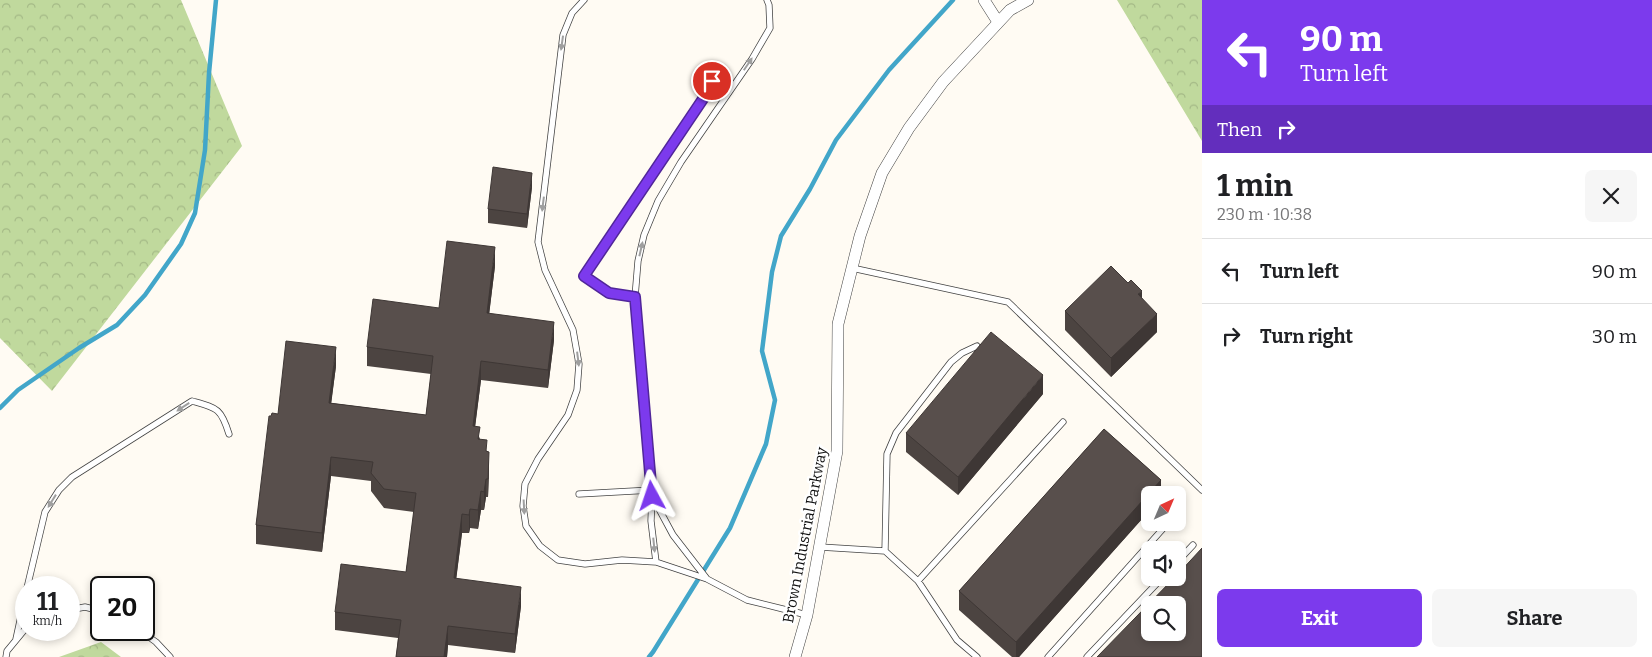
<!DOCTYPE html>
<html lang="en">
<head>
<meta charset="utf-8">
<style>
  body { margin:0; font-family:Bitter,serif; background:#f6f6f6; color:#202124; height:100vh; display:flex; flex-direction:column; font-size:19px; white-space:nowrap }
  * { box-sizing:border-box; margin:0 }
  p { font-size:16px; color:#757577 }
  .icon { flex:none; width:28px; height:28px; fill:none; stroke:currentColor; stroke-width:2; stroke-linecap:round; stroke-linejoin:round }
  .map { position:relative; flex:1; overflow:hidden }
  .panel { display:flex; flex-direction:column; background:#fff; width:450px }
  .panel>* { flex:none }
  .banner { background:#7c3aed; color:#fff; overflow:hidden }
  .needle { width:32px; rotate:44deg }
  .tools { position:absolute; left:1141px; top:486px; display:grid; gap:10px }
  .tools a { display:grid; place-items:center; width:45px; height:45px; border-radius:8px; background:#fff; box-shadow:0 2px 8px #0003; font-size:25px }
  .speed { position:absolute; left:15px; top:576px; display:flex; gap:10px; font-size:25px; font-weight:700; text-align:center }
  .speed>* { display:grid; place-content:center; width:65px; height:65px; border-radius:50%; background:#fff; box-shadow:0 2px 8px #0003; line-height:1 }
  .speed small { font-size:12px; font-weight:400 }
  .speed .limit { border:2px solid #111; border-radius:8px; background:#fff; color:#111 }
  .pin { position:absolute; display:grid; place-items:center; width:42px; height:42px; color:#fff; margin:-21px; border:2px solid #fff; border-radius:50%; box-shadow:0 1px 5px #0007 }
  .me { position:absolute; width:55px; margin:-28px; rotate:355deg; stroke-linejoin:round; filter:drop-shadow(0 0 4px #0008) }
  .turn { display:flex; align-items:center; gap:18px; height:105px; padding:0 15px; font-size:22px }
  .turn .icon { width:65px; height:65px; stroke-width:2.5 }
  .turn b { display:block; font-size:35px; line-height:42px }
  .then { display:flex; align-items:center; height:48px; padding:0 15px; background:#0003; gap:10px; font-size:19px }
  .round { display:grid; place-items:center; flex:none; width:52px; height:52px; border-radius:8px; background:#f6f6f6 }
  .overview { display:flex; align-items:center; justify-content:space-between; height:85px; padding:0 15px }
  h1 { font-size:30px; font-weight:700; line-height:38px }
  .action { display:flex; gap:10px; margin-top:auto; padding:10px 15px }
  .action a { flex:1; height:58px; border-radius:8px; background:#7c3aed; color:#fff; font-size:20px; font-weight:700; line-height:58px; text-align:center }
  .action a+a { background:#f6f6f6; color:#202124 }
  ul { padding:0; list-style:none }
  li { display:flex; align-items:center; gap:15px; height:65px; padding:0 15px; border-top:1px solid #e0e0e0 }
  li div { flex:1 }
  li b { display:block; font-size:19px }
  li em { font-style:normal }
  main { display:flex; flex:1; min-height:0 }
  .map>svg:first-child { display:block }
</style>
</head>
<body>
<main>
<div class="map">
<svg width="1202" height="657" viewBox="0 0 1202 657">
  <defs>
    <pattern id="forest-crowns" width="20" height="18" patternUnits="userSpaceOnUse" patternTransform="scale(1.25)"><rect width="20" height="18" fill="#c0d99d"/><path d="M2 6a3 3 0 1 1 6 0M12 15a3 3 0 1 1 6 0" fill="none" stroke="#a4b986"/></pattern>
  </defs>
  <rect width="100%" height="100%" fill="#fffbf3"/>
  <!-- forest -->
  <path fill="url(#forest-crowns)" d="M0,0H181L242,146L52,391L0,338Z
    M1117,0H1202V141Z
    M101,642L121,657H59Z"/>
  <g fill="none" stroke-linecap="round" stroke-linejoin="round">
    <!-- stream -->
    <path stroke="#42a6c9" stroke-width="4.5" d="M0,408L18,390L79,348L117,325L145,295L181,244L195,213L205,150L209,73L216,0
      M649,657L653,652L730,528L766,444L775,400L762,351L772,272L781,236L810,189L836,140L889,70L953,0"/>
    <defs>
      <path id="lane" d="M584,0L572,13L563,35L538,242L545,270L573,330L579,364L577,390L568,415L538,459L525,484L523,506L526,526L540,546L558,560L585,564L622,560L656,562
        M852,268L1008,302L1202,490
        M635,297L638,261L644,235L658,201L681,162L752,59L770,28L769,5L767,0
        M652,490L635,297L609,293L584,276L709,90L716,71
        M579,494L652,490V496L673,535L707,579L656,562L651,521L652,496
        M820,547L885,551L887,454L896,433L951,362L962,353L977,346
        M885,551L918,581L957,640L977,657
        M1178,561L1193,545
        M707,579L747,600L807,615
        M918,581L1063,422
        M27,588L45,512L59,490L72,477L192,401C217,408 221,408 229,434
        M69,610L85,607L101,611
        M139,630L156,642L170,657
        M16,639L26,593
        M6,657L7,651L26,628
        M1048,657L1169,522
        M1087,657L1162,578"/>
      <path id="street" d="M984,0L998,22
        M795,657L807,615L837,451L838,324L860,236L882,173L909,128L943,82L1010,10L1028,0"/>
    </defs>
    <!-- lane casing -->
    <use href="#lane" stroke="#434343" stroke-width="7"/>
    <!-- street casing -->
    <use href="#street" stroke="#434343" stroke-width="12"/>
    <!-- lane -->
    <use href="#lane" stroke="#fff" stroke-width="5.5"/>
    <!-- street -->
    <use href="#street" stroke="#fff" stroke-width="11"/>
  </g>
  <!-- wall -->
  <path fill="#4c4441" d="M532,187L527,228L488,223V209Z
    M495,266L489,314L554,340L548,388L481,380L475,426L480,439L487,452L489,470L488,497H486L484,510H481L478,529L470,528L469,533H462L456,579L521,606L515,653L448,645L447,657H396L398,638L335,630V612L406,572L414,512L384,508L371,491V481L331,476L322,552L256,544V525L271,416L278,414L336,366L331,403L426,415L431,374L367,366V347L439,308Z
    M1142,298L1157,332L1111,377L1065,330V311Z
    M1043,394L958,495L906,452V433Z
    M1104,429L1161,480V495H1150V510L1019,657H1012L959,610V591Z"/>
  <!-- shaded-wall -->
  <path fill="#3e3735" d="M532,173V187L527,228V214Z
    M495,247V266L487,332V313Z
    M1142,291V309L1138,294Z
    M1157,314V332L1111,377V358Z
    M554,322V340L548,388V370Z
    M336,347V366L329,421V403Z
    M481,361V380L473,444V426Z
    M1043,375V394L958,495V477Z
    M489,452V470L488,497V479Z
    M331,457V476L322,552V533Z
    M486,479V497L484,510V492Z
    M1161,480V495H1150V510L1019,657H1016V642Z
    M481,491V510L478,529V510Z
    M470,509V528L469,533V515Z
    M462,514V533L454,597V578Z
    M521,587V606L515,653V634Z
    M448,626V645L447,657H444Z"/>
  <!-- building -->
  <path fill="#584f4c" stroke="#3e3735" fill-rule="evenodd" d="M493,167L532,173L527,214L488,209Z
    M447,241L495,247L487,313L554,322L548,370L481,361L473,426L480,427L478,439L487,440L486,451L489,452L488,479H486L484,492L481,491L478,510L470,509L469,515L462,514L454,578L521,587L515,634L448,626L444,657H396L401,620L335,612L341,564L406,572L416,493L384,489L371,473L373,462L331,457L322,533L256,525L269,416H271L272,413L278,414L286,341L336,347L329,403L426,415L433,356L367,347L373,299L439,308Z
    M1111,266L1128,283L1131,280L1142,291L1138,294L1157,314L1111,358L1065,311Z
    M991,332L1043,375L958,477L906,433Z
    M1104,429L1161,480L1016,642L959,591Z
    M1202,548V657H1097L1174,578H1178V574ZM1150,605H1178V632H1150Z"/>
  <!-- one-way arrows -->
  <defs><path id="oneway-solid" d="M-6-.8H1V-3.2L6.5 0L1 3.2V.8H-6Z" transform="scale(1.25)"/></defs>
  <g fill="#9f9f9f">
    <use href="#oneway-solid" transform="translate(562 43) rotate(98)"/>
    <use href="#oneway-solid" transform="translate(748 64) rotate(-56)"/>
    <use href="#oneway-solid" transform="translate(543 204) rotate(97)"/>
    <use href="#oneway-solid" transform="translate(641 249) rotate(-77)"/>
    <use href="#oneway-solid" transform="translate(578 359) rotate(83)"/>
    <use href="#oneway-solid" transform="translate(183 407) rotate(147)"/>
    <use href="#oneway-solid" transform="translate(52 501) rotate(122)"/>
    <use href="#oneway-solid" transform="translate(524 507) rotate(87)"/>
    <use href="#oneway-solid" transform="translate(654 545) rotate(84)"/>
  </g>
  <g fill="none" stroke-linecap="round" stroke-linejoin="round">
    <defs>
      <path id="route" d="M652,496L635,297L609,293L584,276L709,90L712,81"/>
    </defs>
    <!-- route casing -->
    <use href="#route" stroke="#51269a" stroke-width="12"/>
    <!-- route -->
    <use href="#route" stroke="#7c3aed" stroke-width="9"/>
  </g>
  <g text-anchor="middle" dominant-baseline="central" stroke-width="5" stroke-linejoin="round" paint-order="stroke">
    <!-- street labels -->
    <g font-size="15" fill="#101010" stroke="#fff">
      <text transform="translate(805 535) rotate(-79)">Brown Industrial Parkway</text>
    </g>
  </g>
</svg>
<div class="tools">
<a><svg class="needle" viewBox="-14 -14 28 28"><path d="M0-13l5 13h-10z" fill="#e53935"/><path d="M0 13l5-13h-10z" fill="#757577"/></svg></a>
<a><svg class="icon" aria-label="sound" viewBox="0 0 24 24"><path d="M4 9h4l5-4v14l-5-4H4zM17 9q2 3 0 6"/></svg></a>
<a><svg class="icon" aria-label="search" viewBox="0 0 24 24"><circle cx="10" cy="10" r="6"/><path d="M15 15l6 6"/></svg></a>
</div>
<div class="speed"><div>11<small>km/h</small></div><div class="limit">20</div></div>
<div class="pin" style="left:712px;top:81px;background:#d93025"><svg class="icon" aria-label="arrive" viewBox="0 0 24 24"><path d="M6 21V4h12l-3 4 3 4H6"/></svg></div>
<svg class="me" style="left:652px;top:496px" viewBox="-20 -20 40 40"><path d="M0-17L14 15 0 8-14 15z" fill="#7c3aed" stroke="#fff" stroke-width="4"/></svg>
</div>
<section class="panel">
<div class="banner">
<div class="turn"><svg class="icon" aria-label="left" viewBox="0 0 24 24"><path d="M17 20v-9H6M10 6l-5 5 5 5"/></svg><div><b>90 m</b>Turn left</div></div>
<div class="then">Then<svg class="icon" aria-label="right" viewBox="0 0 24 24"><path d="M7 20v-9h11M14 6l5 5-5 5"/></svg></div>
</div>
<div class="overview"><div><h1>1 min</h1><p>230 m · 10:38</p></div><a class="round"><svg class="icon" aria-label="close" viewBox="0 0 24 24"><path d="M6 6l12 12M18 6L6 18"/></svg></a></div>
<ul>
<li><svg class="icon" aria-label="left" viewBox="0 0 24 24"><path d="M17 20v-9H6M10 6l-5 5 5 5"/></svg><div><b>Turn left</b></div><em>90 m</em></li>
<li><svg class="icon" aria-label="right" viewBox="0 0 24 24"><path d="M7 20v-9h11M14 6l5 5-5 5"/></svg><div><b>Turn right</b></div><em>30 m</em></li>
</ul>
<div class="action"><a>Exit</a><a>Share</a></div>
</section>
</main>
</body>
</html>
